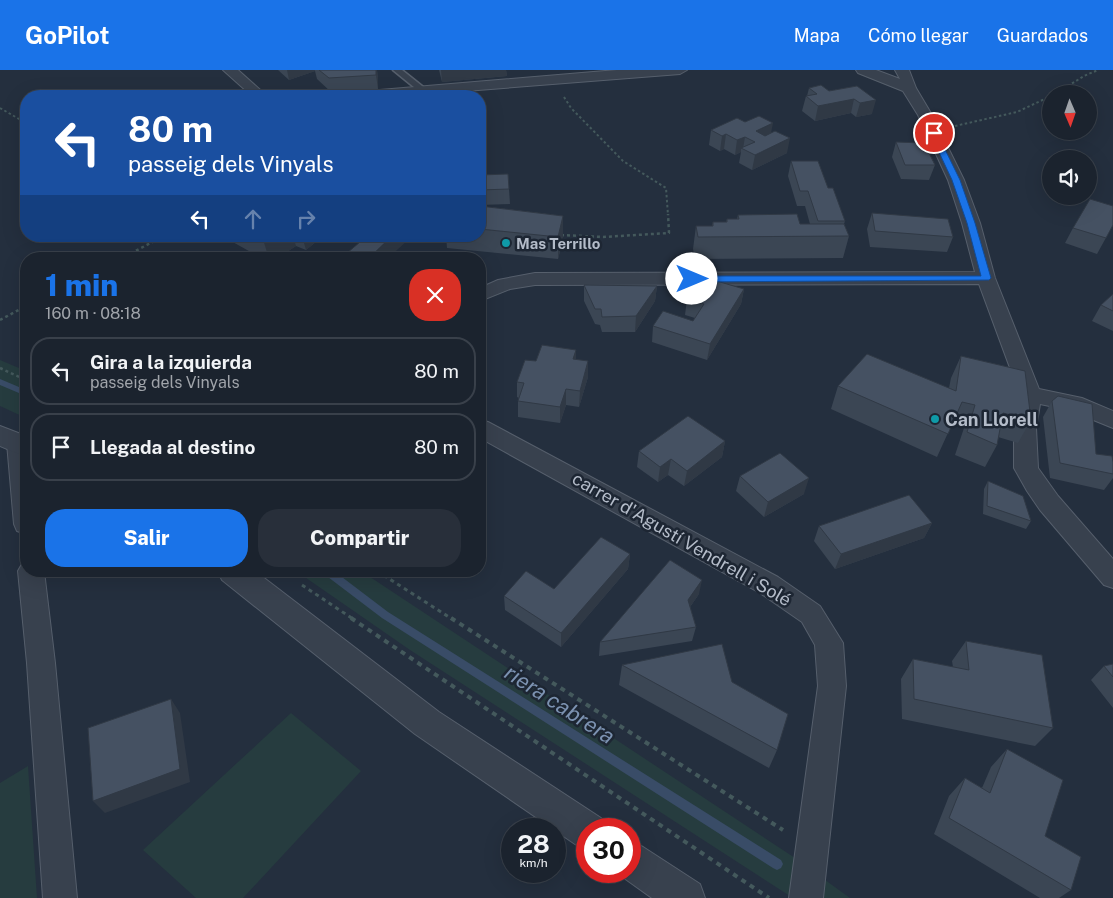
<!DOCTYPE html>
<html lang="es">
<head>
<meta charset="utf-8">
<style>
  body { margin:0; font-family:"Public Sans",sans-serif; background:#282f3a; color:#f1f3f6; height:100vh; display:flex; flex-direction:column; font-size:19px; white-space:nowrap }
  * { box-sizing:border-box; margin:0 }
  p { font-size:16px; color:#a0a4aa }
  .icon { flex:none; width:28px; height:28px; fill:none; stroke:currentColor; stroke-width:2; stroke-linecap:round; stroke-linejoin:round }
  .map { position:relative; flex:1; overflow:hidden }
  .drawer { position:absolute; left:20px; top:182px; width:466px; height:325px; display:flex; flex-direction:column; background:#1b232e; border-radius:20px; box-shadow:0 5px 20px #0002,0 0 0 1px #39404a }
  .drawer>* { flex:none }
  .guide { position:absolute; left:20px; top:20px; width:466px; height:152px; border-radius:20px; box-shadow:0 5px 20px #0002,0 0 0 1px #39404a; background:#1a4fa0; color:#fff; overflow:hidden }
  .needle { width:32px; rotate:178deg }
  .tools { position:absolute; left:1042px; top:15px; display:grid; gap:10px }
  .tools a { display:grid; place-items:center; width:55px; height:55px; border-radius:50%; background:#1b232e; box-shadow:0 5px 20px #0002,0 0 0 1px #39404a; font-size:25px }
  .speed { position:absolute; left:501px; top:748px; display:flex; gap:10px; font-size:25px; font-weight:700; text-align:center }
  .speed>* { display:grid; place-content:center; width:65px; height:65px; border-radius:50%; background:#1b232e; box-shadow:0 5px 20px #0002,0 0 0 1px #39404a; line-height:1 }
  .speed small { font-size:12px; font-weight:400 }
  .speed .limit { border:8px solid #d22; background:#fff; color:#111 }
  .pin { position:absolute; display:grid; place-items:center; width:42px; height:42px; color:#fff; margin:-21px; border:2px solid #fff; border-radius:50%; box-shadow:0 1px 5px #0007 }
  .me { position:absolute; width:55px; margin:-28px; rotate:90deg; stroke-linejoin:round; filter:drop-shadow(0 0 4px #0008) }
  .turn { display:flex; align-items:center; gap:18px; height:105px; padding:0 25px; font-size:22px }
  .turn .icon { width:65px; height:65px; stroke-width:2.5 }
  .turn b { display:block; font-size:35px; line-height:42px }
  .lanes { display:flex; align-items:center; height:48px; padding:0 25px; background:#0003; justify-content:center; gap:25px; direction:ltr }
  .lanes .off { opacity:.35 }
  .round { display:grid; place-items:center; flex:none; width:52px; height:52px; border-radius:20px; background:#282f3a }
  .summary { display:flex; align-items:center; justify-content:space-between; height:85px; padding:0 25px }
  h1 { font-size:30px; font-weight:800; line-height:38px; color:#1a73e8 }
  .cta { display:flex; gap:10px; margin-top:auto; padding:10px 25px }
  .cta a { flex:1; height:58px; border-radius:20px; background:#1a73e8; color:#fff; font-size:20px; font-weight:800; line-height:58px; text-align:center }
  .cta a+a { background:#282f3a; color:#f1f3f6 }
  ul { padding:0; list-style:none }
  li { display:flex; align-items:center; gap:15px; height:68px; margin:0 10px 8px; padding:0 15px; border:2px solid #39404a; border-radius:20px }
  li div { flex:1 }
  li b { display:block; font-size:19px }
  li em { font-style:normal }
  header { display:flex; align-items:center; gap:30px; box-sizing:border-box; height:70px; padding:0 25px; background:#1a73e8; color:#fff }
  header strong { font-size:24px }
  nav { display:flex; gap:28px; margin-inline-start:auto; font-size:18px }
  .map>svg:first-child { display:block }
</style>
</head>
<body>
<header>
<strong>GoPilot</strong>
<nav><a>Mapa</a><a>Cómo llegar</a><a>Guardados</a></nav>
</header>
<div class="map">
<svg width="1113" height="828" viewBox="0 0 1113 828">
  <rect width="100%" height="100%" fill="#242f3e"/>
  <!-- green -->
  <path fill="#263c3f" d="M0,290L26,301V348L0,336Z
    M296,501H361L792,786L850,828H793L410,580Z
    M291,643L361,701L243,828H196L143,780Z
    M28,696L37,828H0V713Z"/>
  <g fill="none" stroke-linecap="round" stroke-linejoin="round">
    <!-- stream -->
    <path fill="#394c67" fill-rule="evenodd" d="M0,309L26,320V326L0,315Z
      M322,501H334L388,542L781,790L783,794L781,798L777,800L773,798L382,548L324,504Z"/>
    <defs>
      <path id="service" d="M393,0H402L427,20L420,22Z"/>
      <path id="minor" d="M223,0H238L267,26H252Z
        M617,0H687L680,4L402,26H349L351,23L356,22Z
        M856,0H876L900,9L895,0H909L916,18L932,45L964,110L980,153L995,208L1039,319L1082,328L1113,341V358L1069,340L1040,334L1036,358L1038,398L1058,426L1113,489V518L1104,515L1040,440L1027,421L1014,398V358L1020,325L979,214L535,215L510,219L480,231V218L498,210L535,203L975,202L962,153L948,110L918,45L903,21L858,3Z
        M480,350L488,352L778,507L820,536L843,573L846,616L823,828H789L818,616L815,575L802,552L760,523L480,368Z
        M18,365L26,368V464L17,461L14,454L7,373L10,367Z
        M26,492V501H44L55,593L77,828H43L27,593L18,501L22,494Z"/>
      <path id="tertiary" d="M0,356L26,366V387L0,376Z
        M218,501H255L439,642L601,748L606,759H588V779L575,774L415,664L222,510Z
        M630,771L643,777L700,814L705,828H652L617,803L616,801H630Z"/>
    </defs>
    <!-- service casing -->
    <use href="#service" stroke="#565f6c" stroke-width="3"/>
    <!-- minor casing -->
    <use href="#minor" stroke="#565f6c" stroke-width="2"/>
    <!-- tertiary casing -->
    <use href="#tertiary" stroke="#565f6c" stroke-width="2"/>
    <!-- path-far3 -->
    <path stroke="#44595c" stroke-width="2" stroke-dasharray="2.5 2.5" stroke-linecap="butt" d="M1055,24L1084,6L1098,0
      M564,27L571,38L623,91L666,118L668,145
      M0,38L26,53
      M955,56L1017,42L1051,26"/>
    <!-- path-far2 -->
    <path stroke="#44595c" stroke-width="2.5" stroke-dasharray="3 3" stroke-linecap="butt" d="M561,165L603,167L669,163L668,144
      M120,189L164,166
      M0,250L26,236
      M0,298L26,310"/>
    <!-- path-far1 -->
    <path stroke="#44595c" stroke-width="3" stroke-dasharray="4 4" stroke-linecap="butt" d="M377,501L452,549
      M302,515L353,549"/>
    <!-- path -->
    <path stroke="#44595c" stroke-width="4" stroke-dasharray="5 5" stroke-linecap="butt" d="M351,548L769,828
      M451,548L783,760"/>
    <!-- service -->
    <use href="#service" fill="#38414e" fill-rule="evenodd"/>
    <!-- minor -->
    <use href="#minor" fill="#38414e" fill-rule="evenodd"/>
    <!-- tertiary -->
    <use href="#tertiary" fill="#38414e" fill-rule="evenodd"/>
  </g>
  <!-- wall -->
  <path fill="#3b4654" d="M278,0H377L378,10V19L331,22L317,9L315,1L289,10Z
    M439,0H506L507,6L442,12Z
    M857,16L872,44L856,47L851,43L815,51L802,41L806,26H807L809,18L829,21Z
    M745,52L771,63L787,83L752,100L739,93L741,82L735,85L724,79L720,81L709,75L711,60Z
    M896,72L935,95L929,110L901,109L892,87Z
    M791,91L828,118L845,151L844,154L849,166L843,188L695,189L693,179L696,156H712L713,152H726L727,149H737L738,145L800,154H810L805,136H797L788,106Z
    M508,104L510,134L480,135V105Z
    M480,136L563,146V169L558,189L447,178L446,166H480Z
    M872,143L953,167L947,182L870,177L867,159Z
    M1113,155L1097,184L1065,173L1073,158Z
    M222,166H323L306,180L296,176L276,189H263Z
    M584,215L657,216L655,231L635,262H602L600,255L595,254L584,231Z
    M744,219L741,234L707,290L652,272L653,256L693,251L695,248L685,245L687,229Z
    M1113,224V261L1092,251L1101,235Z
    M961,286L1031,350L1018,373L998,367L997,375L985,397L955,385L964,358L952,354L937,387L831,339L838,316L949,318L951,308Z
    M576,290L588,291V307L579,337L566,335L560,353L518,347V331L519,328L517,327V312L536,291Z
    M1052,331L1096,384L1113,392V408L1104,420L1050,408L1043,347Z
    M725,371L722,387L684,416L668,405L658,412L637,397L639,381Z
    M740,406L804,424L764,447L736,421Z
    M988,411L1031,451L1026,459L983,444L984,419Z
    M932,453L924,468L835,499L814,471L819,456Z
    M630,484L628,499L561,577L505,540L504,526L554,519Z
    M699,524L690,537L696,557L692,571L599,586L600,572Z
    M966,571L1053,658L1035,676L902,649L901,609L913,589L953,597L952,591Z
    M1113,594V638L1091,610L1104,596Z
    M622,595L732,612L777,680L769,698L619,615Z
    M1007,679L1045,766L1071,820L1059,828H1040L934,764L949,726L965,708L982,718L991,697Z"/>
  <!-- shaded-wall -->
  <path fill="#303945" d="M287,0H315V1L289,10Z
    M376,0H377L378,10V19L376,5Z
    M441,0H506L507,6L442,12Z
    M854,29L851,43L815,51L818,36Z
    M876,30L872,44L856,47L860,33Z
    M773,53L770,68L756,61Z
    M726,64L724,79L720,81L722,66Z
    M745,67L743,79L741,78V82L735,85L737,70Z
    M790,68L787,83L752,100L755,85Z
    M563,146V169L558,189V167Z
    M262,166H293L296,176L276,189H269Z
    M302,166H323L306,180Z
    M392,166H407L408,170L387,189H368Z
    M657,216L655,231L635,262L636,246Z
    M744,219L741,234L707,290L710,274Z
    M576,280V296L573,289Z
    M588,291V307L579,337L580,321Z
    M566,319V335L560,353V337Z
    M725,371L722,387L684,416L687,401Z
    M671,389L668,405L658,412L660,397Z
    M809,408L804,424L764,447L768,432Z
    M932,453L924,468L835,499L841,484Z
    M630,484L628,499L561,577V563Z
    M702,510L699,524L685,544L688,530Z
    M171,629L180,643L190,712L105,743L93,731Z"/>
  <!-- building -->
  <path fill="#455162" stroke="#303945" d="M319,0H376V5L329,8Z
    M821,15L829,21L857,16L876,30L860,33L854,29L818,36L806,26L817,24L809,18Z
    M759,46L773,53L756,61L765,66L775,61L790,68L755,85L741,78L755,72L745,67L737,70L726,64L722,66L711,60L737,48L745,52Z
    M896,72L924,73L935,95H905Z
    M791,91H818L828,118H833L845,151H818L808,121H800Z
    M508,104L509,119L480,120V105Z
    M1090,129L1113,136V155L1106,168L1073,158Z
    M480,136L563,146L558,167L480,159Z
    M872,143L948,149L953,167L875,161Z
    M797,144L800,154H844L849,166L698,167L696,156H713V152H727V149H739L738,145Z
    M367,166H392L368,189H340Z
    M703,207L744,219L710,274L653,256L663,241L693,251L704,234L687,229Z
    M584,215L657,216L636,246L602,247L601,239H595Z
    M1113,224V241L1101,235Z
    M542,275L576,280L573,289L588,291L580,321L566,319L560,337L518,331L524,313L517,312L525,290L536,291Z
    M867,284L956,321L961,286L1025,301L1031,350L1003,343L997,375L967,362L975,335L962,332L948,364L838,316Z
    M1058,326L1092,334L1096,384L1112,386L1113,392V404L1060,393L1052,331Z
    M688,346L725,371L687,401L671,389L660,397L639,381Z
    M780,383L809,408L768,432L740,406Z
    M988,411L1023,426L1031,451L987,436Z
    M909,425L932,453L841,484L819,456Z
    M601,467L630,484L561,563L504,526L526,501L554,519Z
    M670,490L702,510L688,530L696,557L600,572Z
    M966,571L1042,585L1053,658L914,629L913,589L969,600Z
    M722,574L732,612L788,644L777,680L622,595Z
    M1113,594V607L1104,596Z
    M171,629L180,699L93,731L88,658Z
    M1007,679L1063,710L1045,766L1081,787L1071,820L949,748L965,708L990,723Z"/>
  <!-- route -->
  <path fill="#1a73e8" stroke="#114b97" d="M934,61L937,63L960,110L975,153L991,208L989,210L692,212L687,209L692,206H981L967,153L952,110L930,63Z"/>
  <!-- markers -->
  <g fill="#0f9aa8" stroke="#1d2633" stroke-width="2">
    <circle cx="506" cy="173" r="5"/>
    <circle cx="935" cy="349" r="5"/>
  </g>
  <g text-anchor="middle" dominant-baseline="central" stroke-width="5" stroke-linejoin="round" paint-order="stroke">
    <!-- far-poi labels -->
    <g font-size="15" font-weight="bold" fill="#b4bcc9" stroke="#1d2633" text-anchor="start">
      <text x="516" y="173">Mas Terrillo</text>
    </g>
    <!-- poi labels -->
    <g font-size="18" font-weight="bold" fill="#b4bcc9" stroke="#1d2633" text-anchor="start">
      <text x="945" y="349">Can Llorell</text>
    </g>
    <!-- street labels -->
    <g font-size="18" fill="#b4bcc9" stroke="#1d2633">
      <text transform="translate(682 469) rotate(30)">carrer d'Agustí Vendrell i Solé</text>
    </g>
    <!-- near-water labels -->
    <g font-size="22" font-style="italic" fill="#7c92b1" stroke="#1d2633">
      <text transform="translate(560 634) rotate(33)">riera cabrera</text>
    </g>
  </g>
</svg>
<div class="tools">
<a><svg class="needle" viewBox="-14 -14 28 28"><path d="M0-13l5 13h-10z" fill="#e53935"/><path d="M0 13l5-13h-10z" fill="#a0a4aa"/></svg></a>
<a><svg class="icon" aria-label="sound" viewBox="0 0 24 24"><path d="M4 9h4l5-4v14l-5-4H4zM17 9q2 3 0 6"/></svg></a>
</div>
<div class="speed"><div>28<small>km/h</small></div><div class="limit">30</div></div>
<div class="pin" style="left:934px;top:63px;background:#d93025"><svg class="icon" aria-label="arrive" viewBox="0 0 24 24"><path d="M6 21V4h12l-3 4 3 4H6"/></svg></div>
<svg class="me" style="left:692px;top:209px" viewBox="-20 -20 40 40"><circle r="19" fill="#fff"/><path d="M0-13L10 11 0 6-10 11z" fill="#1a73e8"/></svg>
<div class="guide">
<div class="turn"><svg class="icon" aria-label="left" viewBox="0 0 24 24"><path d="M17 20v-9H6M10 6l-5 5 5 5"/></svg><div><b>80 m</b>passeig dels Vinyals</div></div>
<div class="lanes"><svg class="icon" aria-label="left" viewBox="0 0 24 24"><path d="M17 20v-9H6M10 6l-5 5 5 5"/></svg><svg class="icon off" aria-label="ahead" viewBox="0 0 24 24"><path d="M12 20V5M6 11l6-6 6 6"/></svg><svg class="icon off" aria-label="right" viewBox="0 0 24 24"><path d="M7 20v-9h11M14 6l5 5-5 5"/></svg></div>
</div>
<section class="drawer">
<div class="summary"><div><h1>1 min</h1><p>160 m · 08:18</p></div><a class="round" style="background:#d93025;color:#fff"><svg class="icon" aria-label="close" viewBox="0 0 24 24"><path d="M6 6l12 12M18 6L6 18"/></svg></a></div>
<ul>
<li><svg class="icon" aria-label="left" viewBox="0 0 24 24"><path d="M17 20v-9H6M10 6l-5 5 5 5"/></svg><div><b>Gira a la izquierda</b><p>passeig dels Vinyals</p></div><em>80 m</em></li>
<li><svg class="icon" aria-label="arrive" viewBox="0 0 24 24"><path d="M6 21V4h12l-3 4 3 4H6"/></svg><div><b>Llegada al destino</b></div><em>80 m</em></li>
</ul>
<div class="cta"><a>Salir</a><a>Compartir</a></div>
</section>
</div>
</body>
</html>
